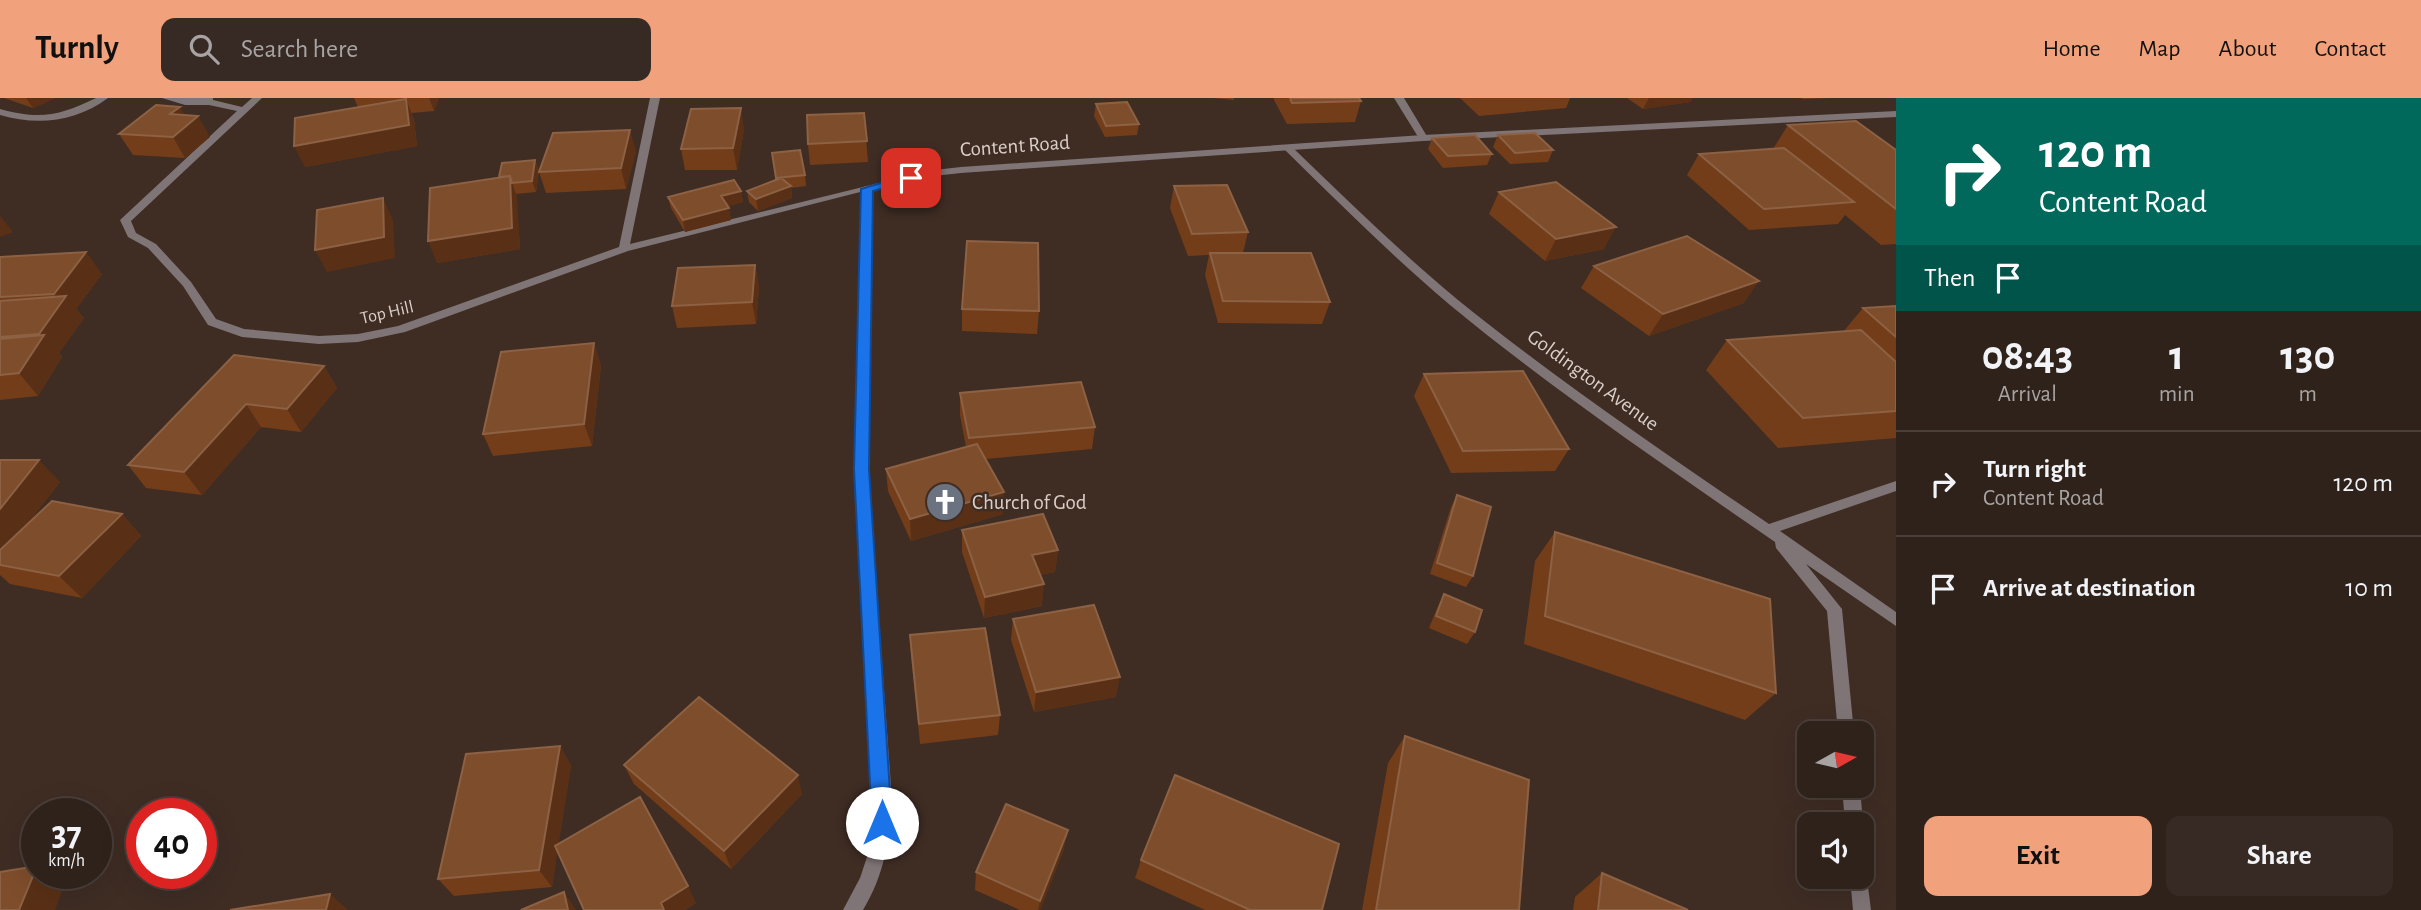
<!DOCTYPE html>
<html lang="en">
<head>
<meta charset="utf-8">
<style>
  body { margin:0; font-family:"Alegreya Sans",sans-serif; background:#372a24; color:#f1f3f6; height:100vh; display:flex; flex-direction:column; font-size:26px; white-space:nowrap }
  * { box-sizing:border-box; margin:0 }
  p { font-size:23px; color:#a7a4a3 }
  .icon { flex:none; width:38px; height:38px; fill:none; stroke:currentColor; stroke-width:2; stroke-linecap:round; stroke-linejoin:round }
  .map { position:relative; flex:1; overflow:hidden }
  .sheet { display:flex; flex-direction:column; background:#2f221b; width:525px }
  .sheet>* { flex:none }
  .top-card { background:#00695c; color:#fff; overflow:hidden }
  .needle { width:46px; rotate:82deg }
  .buttons { position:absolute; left:1797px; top:623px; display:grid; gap:14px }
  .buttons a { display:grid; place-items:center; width:77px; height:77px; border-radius:14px; background:#2f221b; box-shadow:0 7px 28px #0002,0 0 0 2px #4a3f3a; font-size:35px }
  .speed { position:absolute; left:21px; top:700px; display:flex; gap:14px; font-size:35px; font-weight:700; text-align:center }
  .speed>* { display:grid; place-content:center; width:91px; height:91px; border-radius:50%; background:#2f221b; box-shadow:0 7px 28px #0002,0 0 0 2px #4a3f3a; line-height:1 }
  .speed small { font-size:18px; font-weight:400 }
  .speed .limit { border:10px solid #d22; background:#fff; color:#111 }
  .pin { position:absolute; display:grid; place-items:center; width:60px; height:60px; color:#fff; margin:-30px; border-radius:14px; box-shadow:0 4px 10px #0006 }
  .me { position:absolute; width:77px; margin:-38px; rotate:0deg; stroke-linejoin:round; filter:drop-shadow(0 0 5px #0008) }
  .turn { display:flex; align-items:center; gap:24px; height:147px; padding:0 28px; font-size:32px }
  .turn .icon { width:91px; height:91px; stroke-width:2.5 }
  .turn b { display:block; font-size:49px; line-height:60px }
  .then { display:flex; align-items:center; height:66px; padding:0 28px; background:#0003; gap:14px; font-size:26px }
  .eta { display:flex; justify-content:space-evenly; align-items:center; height:119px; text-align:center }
  .eta b { font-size:42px; font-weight:600; line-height:49px }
  .cta { display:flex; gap:14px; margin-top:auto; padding:14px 28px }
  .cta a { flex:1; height:80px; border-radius:14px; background:#f1a17b; color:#111; font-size:28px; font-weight:600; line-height:80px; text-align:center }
  .cta a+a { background:#372a24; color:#f1f3f6 }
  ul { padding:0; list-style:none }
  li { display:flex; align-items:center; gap:21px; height:105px; padding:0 28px; border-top:2px solid #4a3f3a }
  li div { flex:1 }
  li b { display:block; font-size:26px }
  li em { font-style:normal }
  header { display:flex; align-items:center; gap:42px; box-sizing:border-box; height:98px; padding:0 35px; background:#f1a17b; color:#111 }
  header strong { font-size:33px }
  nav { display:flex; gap:38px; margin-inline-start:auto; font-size:24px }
  .search { width:490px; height:63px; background:#372a24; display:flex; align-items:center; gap:18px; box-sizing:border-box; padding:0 24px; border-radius:14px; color:#a7a4a3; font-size:26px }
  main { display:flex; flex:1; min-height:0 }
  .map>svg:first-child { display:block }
</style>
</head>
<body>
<header>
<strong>Turnly</strong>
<div class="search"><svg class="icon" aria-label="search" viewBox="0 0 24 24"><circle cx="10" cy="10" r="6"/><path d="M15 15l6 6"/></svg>Search here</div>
<nav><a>Home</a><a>Map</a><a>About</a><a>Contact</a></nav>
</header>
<main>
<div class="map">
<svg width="1896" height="812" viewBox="0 0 1896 812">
  <rect width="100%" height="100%" fill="#3f2d24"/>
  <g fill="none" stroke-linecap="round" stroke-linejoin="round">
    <!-- minor -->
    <path fill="#7f7476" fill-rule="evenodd" d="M96,0H108C76,24 37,28 0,17V11C41,22 58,18 96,0Z
      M162,0H213V2L242,9L252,0H262L131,123L136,135L156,146L191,184L216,221L244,231L319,238L358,236L398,228L619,149L650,0H660L630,146L867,88L872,91L628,153L405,234L358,244L319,246L242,239L208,227L183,188L148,150L128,139L120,122L237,13L209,7H185Z
      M1394,0H1404L1428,40L1426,42H1420Z
      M1284,47H1290C1345,100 1400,154 1458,202C1557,282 1663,354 1769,426L1896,383V393L1780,433L1896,514V528L1806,466L1842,511L1854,635H1838L1827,513L1776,450L1775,444C1665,368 1553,292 1450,207C1392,158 1338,104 1284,51Z
      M1842,688H1860L1863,726L1862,728V726H1845Z
      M1862,771L1866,773L1871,812H1853L1850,779H1862Z"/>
    <!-- tertiary -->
    <path fill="#7f7476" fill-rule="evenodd" d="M1896,13V19L1423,43L961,75L925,79L872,93L868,371L892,702C890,741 884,778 863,812H843L860,780L867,759L874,702L854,371L863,89L925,73L961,69L1423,37Z"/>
  </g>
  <!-- wall -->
  <path fill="#733d19" d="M4,0H55L33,10Z
    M354,0H439L434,13L411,15L414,22L417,48L305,69L358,9Z
    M1213,0H1234V2Z
    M1274,0H1359L1361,3L1355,24L1287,26L1274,2Z
    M1460,0H1570L1566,10L1479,18Z
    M1627,0H1692L1690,4L1643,11Z
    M1801,0H1832L1803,1Z
    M1096,6L1139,26L1137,37L1105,39L1094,18Z
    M864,15L868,64L810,67L808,46Z
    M185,17L210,39L185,60L133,57L119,36Z
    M1788,27L1896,52V146L1881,147L1845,117L1838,126L1749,132L1687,77L1699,56L1773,51Z
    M744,31L737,72H685L681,51Z
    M1498,37L1553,52L1548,64L1510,66L1493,49Z
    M1432,40L1492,56L1487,67L1443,70L1428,51Z
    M636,53L626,91L546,95L539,74Z
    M772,55L805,77L806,88L791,90L792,100L758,113L749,104L747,93L776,82Z
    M535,62L539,73L536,94L516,96L520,151L437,165L499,79Z
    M1174,88L1248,134L1243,155L1330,204L1322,226L1218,225L1205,177L1209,157L1188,158L1170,110Z
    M741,93L743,104L728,108L731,122L685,134L671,110L668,99Z
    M1499,94L1604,151L1545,163L1489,116Z
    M0,159L102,176L76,211L84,220L59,255L62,259L38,298L0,302Z
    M755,167L759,189L756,226L677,230L672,208Z
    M1594,168L1744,205L1649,238L1581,190Z
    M1896,208V340L1778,350L1706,272L1727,242L1843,234L1863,210Z
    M962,211L1039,213L1037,236L962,233Z
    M594,245L601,268L592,348L493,358L483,336Z
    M234,257L324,268L337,290L301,334L261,329L202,397L146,390L128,367Z
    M1424,276L1569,351L1555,373L1451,375L1414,298Z
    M960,295L1095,329L1092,351L986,361L1003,416L911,443L888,393L886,371L966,349L960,317Z
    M0,362L60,384L28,425L122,416L141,438L82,500L10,486L0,477Z
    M1457,397L1473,478L1466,489L1430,476L1451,409Z
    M962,432L1058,452L1055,474L1040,477L1042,508L984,520L962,454Z
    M1555,434L1776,595L1745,622L1524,546L1535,463Z
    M1444,496L1475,534L1467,546L1429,530L1438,508Z
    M1013,521L1116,599L1034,614L1011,542Z
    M910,537L1000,617L998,637L920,646L911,558Z
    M1405,638L1519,812H1362L1388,665Z
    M560,648L571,668L558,746L696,805L685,812H584L557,753L552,789L454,798L438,781Z
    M624,667L802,696L731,771L634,686Z
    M1064,751L1040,812H1020L975,792L976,774Z
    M1141,762L1322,812H1205L1135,780Z
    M1602,775L1688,812H1573L1575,799Z"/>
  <!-- shaded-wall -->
  <path fill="#593016" d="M26,0H55L33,10Z
    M429,0H439L434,13Z
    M1649,0H1692L1690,4L1643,11Z
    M406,1L414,22L417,48L305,69L294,48Z
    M180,9L190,25L198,18L210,39L185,60L173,39L170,16Z
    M741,10L744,31L737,72L733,50Z
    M630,32L636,53L626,91L621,70Z
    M535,62L539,73L536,94L532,83Z
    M510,78L517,99L520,151L437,165L428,143Z
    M791,88L792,100L758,113L756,101Z
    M741,93L743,104L723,110L721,98Z
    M383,100L393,122L395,160L327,174L315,152Z
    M729,110L731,122L685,134L683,122Z
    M0,118L13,134L0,139Z
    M1616,129L1604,151L1545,163L1556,141Z
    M86,154L102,176L76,211L84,220L59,255L62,259L38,298L19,275L42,240L39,236L61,205L54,196Z
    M755,167L759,189L756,226L752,204Z
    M1759,183L1744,205L1649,238L1663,216Z
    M594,245L601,268L592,348L584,326Z
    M324,268L337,290L301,334L287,311Z
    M246,306L261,329L202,397L184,374Z
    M39,362L60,384L0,462V411Z
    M1004,394L1003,416L911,443L910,421Z
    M122,416L141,438L82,500L59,478Z
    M1058,452L1055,474L1030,479L1032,457Z
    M1044,486L1042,508L984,520L985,499Z
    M1120,579L1116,599L1034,614L1036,594Z
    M560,648L571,668L552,789L539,772Z
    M798,677L802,696L731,771L724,753Z
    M1068,732L1064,751L1040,812H1038L1040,803Z
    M37,769V775H50L65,785L55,812H19Z
    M688,788L696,805L685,812H664L661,805Z
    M564,794L576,812H568Z
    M330,796L348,812H326Z"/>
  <!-- building -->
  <path fill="#7e4d2c" stroke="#8c6144" stroke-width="2" d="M1290,0H1359L1361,3L1292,5Z
    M406,1L409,27L294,48L295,20Z
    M1127,4L1139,26L1106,28L1096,6Z
    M156,7L180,9L170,16L198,18L173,39L119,36Z
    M741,10L733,50L681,51L691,11Z
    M864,15L867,43L808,46L807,17Z
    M1856,23L1896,52V111L1788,27Z
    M630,32L621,70L539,74L553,35Z
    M1535,35L1553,52L1515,55L1498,37Z
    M1475,37L1492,56L1448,58L1432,40Z
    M1784,50L1854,104L1764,111L1699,56Z
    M800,52L805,77L776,80L772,55Z
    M535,62L532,83L512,85L510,78L499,79L502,65Z
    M510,78L512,130L428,143L430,90Z
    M781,80L791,88L756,101L747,93Z
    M734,82L741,93L721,98L729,110L683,122L668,99Z
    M1556,84L1616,129L1556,141L1499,94Z
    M1227,87L1248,134L1192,136L1174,88Z
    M383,100L384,139L315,152L317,112Z
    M1687,138L1759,183L1663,216L1594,168Z
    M967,143L1038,145L1039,213L962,211Z
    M86,154L54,196L0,199V159Z
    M1210,155H1311L1330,204L1223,203Z
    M755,167L752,204L672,208L678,170Z
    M66,198L39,236L0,239V203Z
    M1896,208V239L1863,210Z
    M1861,232L1896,264V313L1803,320L1727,242Z
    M44,237L19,275L0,277V241Z
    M594,245L584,326L483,336L501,254Z
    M234,257L324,268L287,311L246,306L184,374L128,367Z
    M1523,273L1569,351L1463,353L1424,276Z
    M1081,284L1095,329L969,340L960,295Z
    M977,346L1004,394L910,421L886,371Z
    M0,362H39L0,411Z
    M1457,397L1491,409L1473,478L1437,465Z
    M52,403L122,416L59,478L0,467V452Z
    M1043,416L1058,452L1032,457L1044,486L985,499L962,432Z
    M1555,434L1770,501L1776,595L1545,518Z
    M1444,496L1482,512L1475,534L1436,518Z
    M1094,507L1120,579L1036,594L1013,521Z
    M985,530L1000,617L919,626L910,537Z
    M699,599L798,677L724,753L624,667Z
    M1405,638L1529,682L1519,812H1376Z
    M560,648L539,772L438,781L466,656Z
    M1175,677L1339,746L1322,812H1250L1141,762Z
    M640,699L688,788L661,805L664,812H584L555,748Z
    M1006,706L1068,732L1040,803L976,774Z
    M37,768L19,812H0V774Z
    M1602,775L1688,812H1598Z
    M564,794L568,812H521Z
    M330,796L326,812H230Z"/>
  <!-- route -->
  <path fill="#1a73e8" stroke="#114b97" stroke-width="2" d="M911,76L917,80L915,82L873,93L869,371L892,725L889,732L882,734L875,732L872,725L854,371L861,91Z"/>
  <!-- icons -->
  <defs>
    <symbol id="church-disc" viewBox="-11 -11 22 22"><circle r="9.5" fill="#6b7280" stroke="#3f2d24"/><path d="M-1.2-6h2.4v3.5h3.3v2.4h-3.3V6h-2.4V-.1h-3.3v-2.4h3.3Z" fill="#fff"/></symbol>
  </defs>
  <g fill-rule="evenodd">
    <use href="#church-disc" x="923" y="382" width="44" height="44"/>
  </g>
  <g text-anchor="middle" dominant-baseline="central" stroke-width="5" stroke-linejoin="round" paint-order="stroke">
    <!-- far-street labels -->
    <g font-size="18" fill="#dacec8" stroke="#3f2d24">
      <text transform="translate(387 215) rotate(-13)">Top Hill</text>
    </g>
    <!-- street labels -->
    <g font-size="21" fill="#dacec8" stroke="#3f2d24">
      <text transform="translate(1015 48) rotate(-4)">Content Road</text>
      <text transform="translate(1593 282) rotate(36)">Goldington Avenue</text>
    </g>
    <!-- poi labels -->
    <g font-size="21" fill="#dacec8" stroke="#3f2d24" text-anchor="start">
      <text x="972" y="404">Church of God</text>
    </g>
  </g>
</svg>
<div class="buttons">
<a><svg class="needle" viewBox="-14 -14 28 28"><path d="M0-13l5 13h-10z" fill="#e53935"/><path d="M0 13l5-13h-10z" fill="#a7a4a3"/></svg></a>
<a><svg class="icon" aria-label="sound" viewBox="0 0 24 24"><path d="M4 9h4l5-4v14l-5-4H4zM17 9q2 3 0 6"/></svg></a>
</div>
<div class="speed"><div>37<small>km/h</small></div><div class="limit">40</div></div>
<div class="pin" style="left:911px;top:80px;background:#d93025"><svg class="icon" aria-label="arrive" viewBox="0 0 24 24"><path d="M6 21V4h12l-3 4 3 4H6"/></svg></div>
<svg class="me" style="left:882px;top:725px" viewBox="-20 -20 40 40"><circle r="19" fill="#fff"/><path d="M0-13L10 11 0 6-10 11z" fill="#1a73e8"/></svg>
</div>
<section class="sheet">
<div class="top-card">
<div class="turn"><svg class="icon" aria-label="right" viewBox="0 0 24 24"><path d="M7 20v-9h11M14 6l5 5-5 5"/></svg><div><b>120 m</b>Content Road</div></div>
<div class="then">Then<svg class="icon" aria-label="arrive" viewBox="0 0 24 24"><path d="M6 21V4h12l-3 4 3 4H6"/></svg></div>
</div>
<div class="eta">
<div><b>08:43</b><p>Arrival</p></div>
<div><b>1</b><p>min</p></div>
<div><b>130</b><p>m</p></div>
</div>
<ul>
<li><svg class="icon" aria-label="right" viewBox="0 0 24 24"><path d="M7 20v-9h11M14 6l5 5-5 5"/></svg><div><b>Turn right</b><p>Content Road</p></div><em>120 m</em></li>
<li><svg class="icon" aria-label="arrive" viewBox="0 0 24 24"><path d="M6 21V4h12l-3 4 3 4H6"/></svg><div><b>Arrive at destination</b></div><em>10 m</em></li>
</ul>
<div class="cta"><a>Exit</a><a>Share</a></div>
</section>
</main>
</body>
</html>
